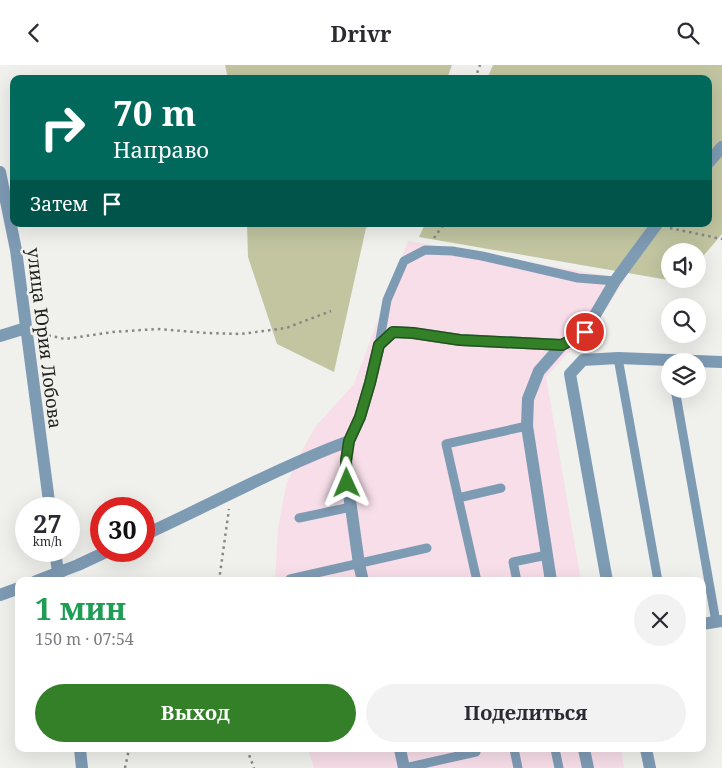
<!DOCTYPE html>
<html lang="ru">
<head>
<meta charset="utf-8">
<style>
  body { margin:0; font-family:"Noto Serif",serif; background:#f2f2f3; color:#2b2b33; height:100vh; display:flex; flex-direction:column; font-size:19px; white-space:nowrap }
  * { box-sizing:border-box; margin:0 }
  p { font-size:16px; color:#7c7c81 }
  .icon { flex:none; width:28px; height:28px; fill:none; stroke:currentColor; stroke-width:2; stroke-linecap:round; stroke-linejoin:round }
  .map { position:relative; flex:1; overflow:hidden }
  .drawer { position:absolute; left:15px; top:512px; width:691px; height:175px; display:flex; flex-direction:column; background:#fff; border-radius:10px; box-shadow:0 5px 20px #0002 }
  .drawer>* { flex:none }
  .guide { position:absolute; left:10px; top:10px; width:702px; height:152px; border-radius:10px; box-shadow:0 5px 20px #0002; background:#00695c; color:#fff; overflow:hidden }
  .tools { position:absolute; left:661px; top:178px; display:grid; gap:10px }
  .tools a { display:grid; place-items:center; width:45px; height:45px; border-radius:50%; background:#fff; box-shadow:0 5px 20px #0002; font-size:25px }
  .speed { position:absolute; left:15px; top:432px; display:flex; gap:10px; font-size:25px; font-weight:700; text-align:center }
  .speed>* { display:grid; place-content:center; width:65px; height:65px; border-radius:50%; background:#fff; box-shadow:0 5px 20px #0002; line-height:1 }
  .speed small { font-size:12px; font-weight:400 }
  .speed .limit { border:8px solid #d22; background:#fff; color:#111 }
  .pin { position:absolute; display:grid; place-items:center; width:42px; height:42px; color:#fff; margin:-21px; border:2px solid #fff; border-radius:50%; box-shadow:0 1px 5px #0007 }
  .me { position:absolute; width:55px; margin:-28px; rotate:359deg; stroke-linejoin:round; filter:drop-shadow(0 0 4px #0008) }
  .turn { display:flex; align-items:center; gap:18px; height:105px; padding:0 20px; font-size:22px }
  .turn .icon { width:65px; height:65px; stroke-width:2.5 }
  .turn b { display:block; font-size:35px; line-height:42px }
  .then { display:flex; align-items:center; height:48px; padding:0 20px; background:#0003; gap:10px; font-size:19px }
  .round { display:grid; place-items:center; flex:none; width:52px; height:52px; border-radius:26px; background:#f2f2f3 }
  .overview { display:flex; align-items:center; justify-content:space-between; height:85px; padding:0 20px }
  h1 { font-size:30px; font-weight:700; line-height:38px; color:#1e9e55 }
  .cta { display:flex; gap:10px; margin-top:auto; padding:10px 20px }
  .cta a { flex:1; height:58px; border-radius:30px; background:#348029; color:#fff; font-size:20px; font-weight:700; line-height:58px; text-align:center }
  .cta a+a { background:#f2f2f3; color:#2b2b33 }
  header { display:flex; justify-content:space-between; align-items:center; height:65px; padding:0 20px; background:#fff; font-size:22px; font-weight:700 }
  .map>svg:first-child { display:block }
</style>
</head>
<body>
<header><svg class="icon" aria-label="back" viewBox="0 0 24 24"><path d="M15 5l-7 7 7 7"/></svg>Drivr<svg class="icon" aria-label="search" viewBox="0 0 24 24"><circle cx="10" cy="10" r="6"/><path d="M15 15l6 6"/></svg></header>
<div class="map">
<svg width="722" height="703" viewBox="0 0 722 703">
  <rect width="100%" height="100%" fill="#f0f0ed"/>
  <!-- industrial -->
  <path fill="#f7dee8" d="M408,176L625,214L589,270L565,291L546,312L581,516H275L278,464L286,420L303,384L315,362L354,319Z
    M308,684H621L624,703H314Z"/>
  <!-- green -->
  <path fill="#c2c5a0" d="M225,0H452L447,14H228Z
    M493,0H722V169L698,197V186H670V214H683L680,217L419,172L425,159H709V14H487Z
    M247,159H374L366,163L334,307L277,279L248,192Z"/>
  <g fill="none" stroke-linecap="round" stroke-linejoin="round">
    <!-- path -->
    <path stroke="#878785" stroke-width="2.5" stroke-dasharray="2.5 4" stroke-linecap="butt" d="M475,14L480,0
      M670,163L722,174
      M434,173L444,159
      M42,269L65,274L113,267L157,264L207,268L241,269L286,263L331,246
      M219,516L229,444
      M247,684L254,703
      M125,703L129,684"/>
    <!-- service -->
    <path stroke="#7e9bb4" stroke-width="9" d="M379,280L387,235L404,196L425,185L452,186L482,191L578,213L615,216
      M618,293L658,516
      M675,324L716,557
      M458,433L501,423
      M299,453L351,442
      M290,514L427,483
      M477,516L446,379L527,361
      M517,516L513,497L547,490
      M514,684L518,703
      M555,684L559,703
      M405,703L476,687"/>
    <!-- minor -->
    <path stroke="#7e9bb4" stroke-width="12" d="M709,97L722,82
      M0,107L16,185L50,444
      M0,271L26,263
      M144,470C212,439 279,402 349,376
      M55,486L59,514
      M36,516L78,500L108,486
      M363,516L359,499L351,442L347,418L346,396L349,376L360,352L370,318L379,280L393,267L413,268L460,275L562,280L585,267L615,216L657,159
      M551,516L527,361L528,334L539,306L562,280
      M607,516L570,309L583,295L618,293L722,297
      M0,530L19,523
      M702,559L722,556
      M80,684L82,703
      M400,684L404,703
      M584,684L588,703
      M646,684L650,703"/>
  </g>
  <g fill="none" stroke-linecap="round" stroke-linejoin="round">
    <defs>
      <path id="route" d="M347,418L346,396L349,376L360,352L370,318L379,280L393,267L413,268L460,275L562,280L585,267"/>
    </defs>
    <!-- route casing -->
    <use href="#route" stroke="#22531b" stroke-width="12"/>
    <!-- route -->
    <use href="#route" stroke="#348029" stroke-width="9"/>
  </g>
  <g text-anchor="middle" dominant-baseline="central" stroke-width="5" stroke-linejoin="round" paint-order="stroke">
    <!-- street labels -->
    <g font-size="18" fill="#232321" stroke="#f0f0ed">
      <text transform="translate(45 273) rotate(83)">улица Юрия Лобова</text>
    </g>
  </g>
</svg>
<div class="tools">
<a><svg class="icon" aria-label="sound" viewBox="0 0 24 24"><path d="M4 9h4l5-4v14l-5-4H4zM17 9q2 3 0 6"/></svg></a>
<a><svg class="icon" aria-label="search" viewBox="0 0 24 24"><circle cx="10" cy="10" r="6"/><path d="M15 15l6 6"/></svg></a>
<a><svg class="icon" aria-label="layers" viewBox="0 0 24 24"><path d="M12 4l9 5-9 5-9-5zM3 14l9 5 9-5"/></svg></a>
</div>
<div class="speed"><div>27<small>km/h</small></div><div class="limit">30</div></div>
<div class="pin" style="left:585px;top:267px;background:#d93025"><svg class="icon" aria-label="arrive" viewBox="0 0 24 24"><path d="M6 21V4h12l-3 4 3 4H6"/></svg></div>
<svg class="me" style="left:347px;top:418px" viewBox="-20 -20 40 40"><path d="M0-17L14 15 0 8-14 15z" fill="#348029" stroke="#fff" stroke-width="4"/></svg>
<div class="guide">
<div class="turn"><svg class="icon" aria-label="right" viewBox="0 0 24 24"><path d="M7 20v-9h11M14 6l5 5-5 5"/></svg><div><b>70 m</b>Направо</div></div>
<div class="then">Затем<svg class="icon" aria-label="arrive" viewBox="0 0 24 24"><path d="M6 21V4h12l-3 4 3 4H6"/></svg></div>
</div>
<section class="drawer">
<div class="overview"><div><h1>1 мин</h1><p>150 m · 07:54</p></div><a class="round"><svg class="icon" aria-label="close" viewBox="0 0 24 24"><path d="M6 6l12 12M18 6L6 18"/></svg></a></div>
<div class="cta"><a>Выход</a><a>Поделиться</a></div>
</section>
</div>
</body>
</html>
